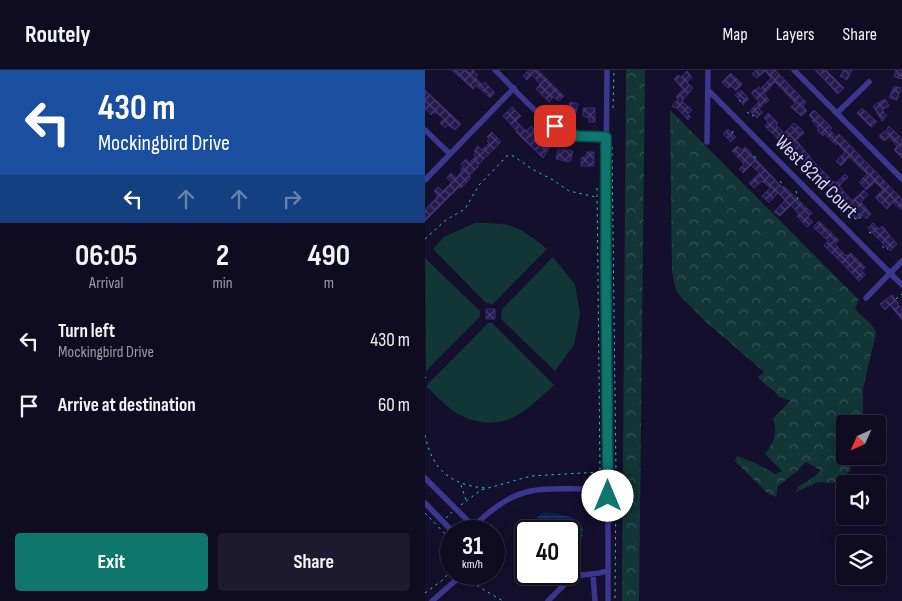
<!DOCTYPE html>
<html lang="en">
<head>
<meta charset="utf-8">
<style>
  body { margin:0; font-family:"Sofia Sans Condensed",sans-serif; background:#1d192e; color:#f1f3f6; height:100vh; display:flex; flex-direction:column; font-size:19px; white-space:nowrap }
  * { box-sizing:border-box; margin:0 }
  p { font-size:16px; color:#9b9ba5 }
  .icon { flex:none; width:28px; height:28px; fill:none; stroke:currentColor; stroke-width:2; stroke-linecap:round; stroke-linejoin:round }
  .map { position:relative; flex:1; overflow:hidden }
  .details { display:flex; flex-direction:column; background:#0f0b21; width:425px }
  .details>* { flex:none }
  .banner { background:#1a4fa0; color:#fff; overflow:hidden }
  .needle { width:32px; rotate:225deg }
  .controls { position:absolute; left:411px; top:345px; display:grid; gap:10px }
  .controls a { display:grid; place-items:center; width:50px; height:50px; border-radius:5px; background:#0f0b21; box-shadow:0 5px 20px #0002,0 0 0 1px #2f2b3f; font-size:25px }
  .speed { position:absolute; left:15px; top:450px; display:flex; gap:10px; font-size:25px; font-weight:700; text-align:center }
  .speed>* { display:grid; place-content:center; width:65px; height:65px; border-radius:50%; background:#0f0b21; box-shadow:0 5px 20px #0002,0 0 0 1px #2f2b3f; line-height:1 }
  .speed small { font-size:12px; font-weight:400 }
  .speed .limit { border:2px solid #111; border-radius:8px; background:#fff; color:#111 }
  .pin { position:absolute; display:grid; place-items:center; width:42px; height:42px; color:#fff; margin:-21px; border-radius:10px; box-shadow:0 2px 8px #0006 }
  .me { position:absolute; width:55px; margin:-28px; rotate:0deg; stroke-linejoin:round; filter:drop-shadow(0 0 4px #0008) }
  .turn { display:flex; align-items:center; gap:18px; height:105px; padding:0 15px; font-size:22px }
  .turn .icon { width:65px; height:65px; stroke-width:2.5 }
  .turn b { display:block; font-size:35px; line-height:42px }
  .lanes { display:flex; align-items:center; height:48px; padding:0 15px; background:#0003; justify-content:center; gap:25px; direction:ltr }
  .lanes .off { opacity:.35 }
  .eta { display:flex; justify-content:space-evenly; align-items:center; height:85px; text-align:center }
  .eta b { font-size:30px; font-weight:700; line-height:35px }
  .cta { display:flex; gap:10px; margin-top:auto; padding:10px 15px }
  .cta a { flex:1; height:58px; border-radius:5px; background:#0f766e; color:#fff; font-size:20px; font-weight:700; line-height:58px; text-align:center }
  .cta a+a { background:#1d192e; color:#f1f3f6 }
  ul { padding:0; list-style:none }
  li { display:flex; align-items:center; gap:15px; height:65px; padding:0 15px }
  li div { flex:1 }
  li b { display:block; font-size:19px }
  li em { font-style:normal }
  header { display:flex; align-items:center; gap:30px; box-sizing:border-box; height:70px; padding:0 25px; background:#0f0b21; border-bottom:1px solid #2f2b3f }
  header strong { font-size:24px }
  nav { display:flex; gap:28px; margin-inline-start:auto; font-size:18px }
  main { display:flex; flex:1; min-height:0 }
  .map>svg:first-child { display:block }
</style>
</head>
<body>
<header>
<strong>Routely</strong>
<nav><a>Map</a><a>Layers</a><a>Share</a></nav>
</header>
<main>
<section class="details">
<div class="banner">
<div class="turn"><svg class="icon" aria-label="left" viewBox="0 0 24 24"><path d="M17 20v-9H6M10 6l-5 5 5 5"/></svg><div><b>430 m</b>Mockingbird Drive</div></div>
<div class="lanes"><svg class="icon" aria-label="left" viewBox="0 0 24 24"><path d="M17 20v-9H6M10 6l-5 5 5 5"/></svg><svg class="icon off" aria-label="ahead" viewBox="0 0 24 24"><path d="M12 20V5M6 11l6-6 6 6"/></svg><svg class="icon off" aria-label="ahead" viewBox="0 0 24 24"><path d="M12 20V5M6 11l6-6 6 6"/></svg><svg class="icon off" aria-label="right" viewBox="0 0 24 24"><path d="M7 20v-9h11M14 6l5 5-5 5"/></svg></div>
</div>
<div class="eta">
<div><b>06:05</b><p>Arrival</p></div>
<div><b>2</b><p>min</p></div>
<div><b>490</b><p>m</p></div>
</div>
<ul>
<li><svg class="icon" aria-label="left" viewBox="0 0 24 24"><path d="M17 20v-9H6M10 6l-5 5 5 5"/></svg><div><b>Turn left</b><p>Mockingbird Drive</p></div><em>430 m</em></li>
<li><svg class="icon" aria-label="arrive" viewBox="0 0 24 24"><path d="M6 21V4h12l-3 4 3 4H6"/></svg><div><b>Arrive at destination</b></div><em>60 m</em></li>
</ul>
<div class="cta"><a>Exit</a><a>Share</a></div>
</section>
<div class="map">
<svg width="477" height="531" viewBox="0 0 477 531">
  <defs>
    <pattern id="forest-crowns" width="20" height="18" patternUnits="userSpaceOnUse" patternTransform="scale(1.25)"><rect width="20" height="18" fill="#113635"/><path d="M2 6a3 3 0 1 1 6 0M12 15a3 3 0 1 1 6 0" fill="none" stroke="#335253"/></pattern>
    <pattern id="water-rules" width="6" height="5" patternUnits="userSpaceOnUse" patternTransform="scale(1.25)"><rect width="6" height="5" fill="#071f4d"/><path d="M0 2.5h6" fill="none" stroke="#2b3f68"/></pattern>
    <pattern id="building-cross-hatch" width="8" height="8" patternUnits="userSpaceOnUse" patternTransform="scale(1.25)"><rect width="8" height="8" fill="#251a4e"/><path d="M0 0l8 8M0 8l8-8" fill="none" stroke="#443b69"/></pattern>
  </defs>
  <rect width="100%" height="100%" fill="#140f2c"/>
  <!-- green -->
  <path fill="#113635" d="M50,153C87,153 92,155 122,179L68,234L61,233L8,179L19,167Z
    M128,187L150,214L155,244L149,275L130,301L76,249L77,239Z
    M0,188L55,241V247L1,301Z
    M63,253H67L129,315C106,336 86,359 52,351C43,349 35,346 27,340C18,333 9,324 1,316Z"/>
  <!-- forest -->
  <path fill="url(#forest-crowns)" d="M201,0H220L214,531H197Z
    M245,40L434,230L430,238C436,248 447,251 451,263L438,319V345L433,354H420V386H427L425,401L408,413L393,412L371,422L373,417L390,406L395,400L381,392L371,402L353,416L351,427L342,423L310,391L312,386L328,392L351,404L357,401L340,384C349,372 353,363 348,349L365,331L354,327C349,319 339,315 333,307L339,302L281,252L255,226L251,221L247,201Z"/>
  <!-- water -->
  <path fill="url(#water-rules)" d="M119,442C129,443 147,445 154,452C164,461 155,477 144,480V461H108C108,454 112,445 119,442Z"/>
  <!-- building -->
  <path fill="url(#building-cross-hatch)" stroke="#3b2a7b" d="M27,0H41L45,3L48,0L53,5L50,7L58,15L60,12L70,23L65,28L51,15L48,19Z
    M104,0H113L139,26L134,31L128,27L124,32L111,19L115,14L107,5L102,10L98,6Z
    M331,0H350L381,32L378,36L382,41L376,46L366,37L370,33L350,12L339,24L344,30L334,39L338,42L332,48L325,41L334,32L326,23L330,19L331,20L334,17L335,19L346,8L340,1L332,8L327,4Z
    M390,0H401L419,18L413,24Z
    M419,0H427L422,10L415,6Z
    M471,0H477V9L469,7Z
    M262,1L267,7L262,12L268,18L257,31L267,40L263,44L266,47L263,50L251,37L249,38L247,36L253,29L251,27L258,19L249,9L253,5L256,7Z
    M306,3L317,14L311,21L306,16L303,18L297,12Z
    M469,16L476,18L472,30L464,28Z
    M0,20L36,54L30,60L23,55L20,58L15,53L19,49L12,43L11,44L9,42L6,45L0,39Z
    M316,20L324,29L318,34L310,25Z
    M460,29L464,36L457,40L462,46L457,51L448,36Z
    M145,32L153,34L150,46L134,41L136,35L144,37Z
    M87,37L96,46L91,51L100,60H102L106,56L111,61L106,67L119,75L122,70L128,73L118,88L91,62L92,61L78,46Z
    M158,38H170V52H164V48L158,46Z
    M437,38L452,52L446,57L432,43Z
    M389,40L407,58L405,60L411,67L414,64L477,129V140L468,132L462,139L450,127L458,120L450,112L441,120L434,112L442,104L424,87L416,96L411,91L420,82L412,73L411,75L400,64L398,66L392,60L394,59L387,51L388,50L384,45Z
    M343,43L353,53L351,55L359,63L369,53L375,58L379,63L371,70L390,93L408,111L411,113L420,104L423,107L414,116L427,131L439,120L443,125L436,132L446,144L441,149L437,145L432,149L427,145L429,143L414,131L416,129L399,111L372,85L371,87L366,81L368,77L360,69L356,72L340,56L343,52L339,48Z
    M464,56L477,69V88L469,80L472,76L464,67L459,71L454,66L460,61L464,64L462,59Z
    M303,59L311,67L306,72L298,64Z
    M67,62L76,72L53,95L54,96L44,106L46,108L36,118L34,117L0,151V140L13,126L9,121L13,117L18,121L25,114L26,112L22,108L26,103L31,108L37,101L36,100L38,97L36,94L41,89L44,93L50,87L49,85L51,83L49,81L53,76L57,80L64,73L62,71L64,69L62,67Z
    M312,76L317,80L320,77L326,82L325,83L357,117L359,116L387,143L383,147L388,152L382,157L372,146L374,144L366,135L355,146L349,142L360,130L353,123L344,133L337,126L345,118L337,111L329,118L324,113L334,103L326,95L318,103L314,99L319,94L307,81Z
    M133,79L148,81L145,92L131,89Z
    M162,82H169V96H156V88L162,85Z
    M394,151L414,170L410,174L421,186L426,183L440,197L437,201L440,205L434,211L416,192L399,176L403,171L388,157Z
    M448,153L454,159L457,156L472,174L465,181L443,158Z
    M467,225L474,234L473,235L477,238V250L465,235L460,240L455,234Z
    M61,239H70V249H61Z"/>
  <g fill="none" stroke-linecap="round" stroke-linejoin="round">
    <!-- path -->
    <path stroke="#27c5be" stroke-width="1" stroke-dasharray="2.5 4" stroke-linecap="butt" d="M314,30L319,35
      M188,38L189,0
      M322,42L327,46L329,45
      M307,63L308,61L311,64
      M187,77L191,405L190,531
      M329,86L333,91
      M355,111L359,116
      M172,118L175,402L178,403
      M371,121L373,128L372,130
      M419,136L424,142
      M429,148L433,150L437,146
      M444,162L448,164
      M0,169L21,150L40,139L54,115L82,86L86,85L90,87L107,99L128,110L144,121L171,127
      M457,176L460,179H463
      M471,229L477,224
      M0,308L1,307
      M0,365C7,400 26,415 60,418
      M36,415L41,430
      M36,435L56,420L106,406L175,402
      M0,443L26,470
      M21,448L27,442
      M43,506L54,517L78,531
      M0,523L19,509L26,500"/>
    <!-- minor -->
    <path stroke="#3c378e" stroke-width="5.5" d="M70,0C92,21 121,58 150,65C160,67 171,67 181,67
      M182,0L180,229L183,344V531
      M369,0L477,109
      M283,20L477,215
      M412,43L444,12
      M0,60L25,84
      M282,72L283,0
      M0,110L89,18
      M441,228L477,191
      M0,408L53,461
      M160,419L165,415H183
      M0,433L27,461
      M49,457C55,449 62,444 70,438C100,415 124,419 160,419L164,423L183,426
      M168,504L170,531
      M7,531L38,504
      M123,531L148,506L175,503L183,500"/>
  </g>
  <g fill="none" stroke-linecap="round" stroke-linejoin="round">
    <defs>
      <path id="route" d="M130,56L152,66L181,67C180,187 182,306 183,426"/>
    </defs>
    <!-- route casing -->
    <use href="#route" stroke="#0a4d48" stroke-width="12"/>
    <!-- route -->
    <use href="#route" stroke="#0f766e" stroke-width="9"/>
  </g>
  <g text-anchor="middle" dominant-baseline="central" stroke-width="4" stroke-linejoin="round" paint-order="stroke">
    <!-- street labels -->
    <g font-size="19" fill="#ded9ff" stroke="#140f2c">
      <text transform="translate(391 107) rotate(45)">West 82nd Court</text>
    </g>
  </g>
</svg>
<div class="controls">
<a><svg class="needle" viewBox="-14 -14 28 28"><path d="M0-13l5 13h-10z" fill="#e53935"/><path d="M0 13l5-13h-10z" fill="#9b9ba5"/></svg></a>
<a><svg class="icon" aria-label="sound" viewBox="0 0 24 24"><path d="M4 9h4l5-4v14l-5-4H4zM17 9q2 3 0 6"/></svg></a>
<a><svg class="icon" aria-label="layers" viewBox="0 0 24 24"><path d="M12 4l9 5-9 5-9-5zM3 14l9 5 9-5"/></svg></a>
</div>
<div class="speed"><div>31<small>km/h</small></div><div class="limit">40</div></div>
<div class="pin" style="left:130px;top:56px;background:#d93025"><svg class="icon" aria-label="arrive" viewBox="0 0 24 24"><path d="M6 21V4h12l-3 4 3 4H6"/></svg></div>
<svg class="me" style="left:183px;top:426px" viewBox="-20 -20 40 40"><circle r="19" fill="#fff"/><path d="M0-13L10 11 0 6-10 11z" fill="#0f766e"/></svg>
</div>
</main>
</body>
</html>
